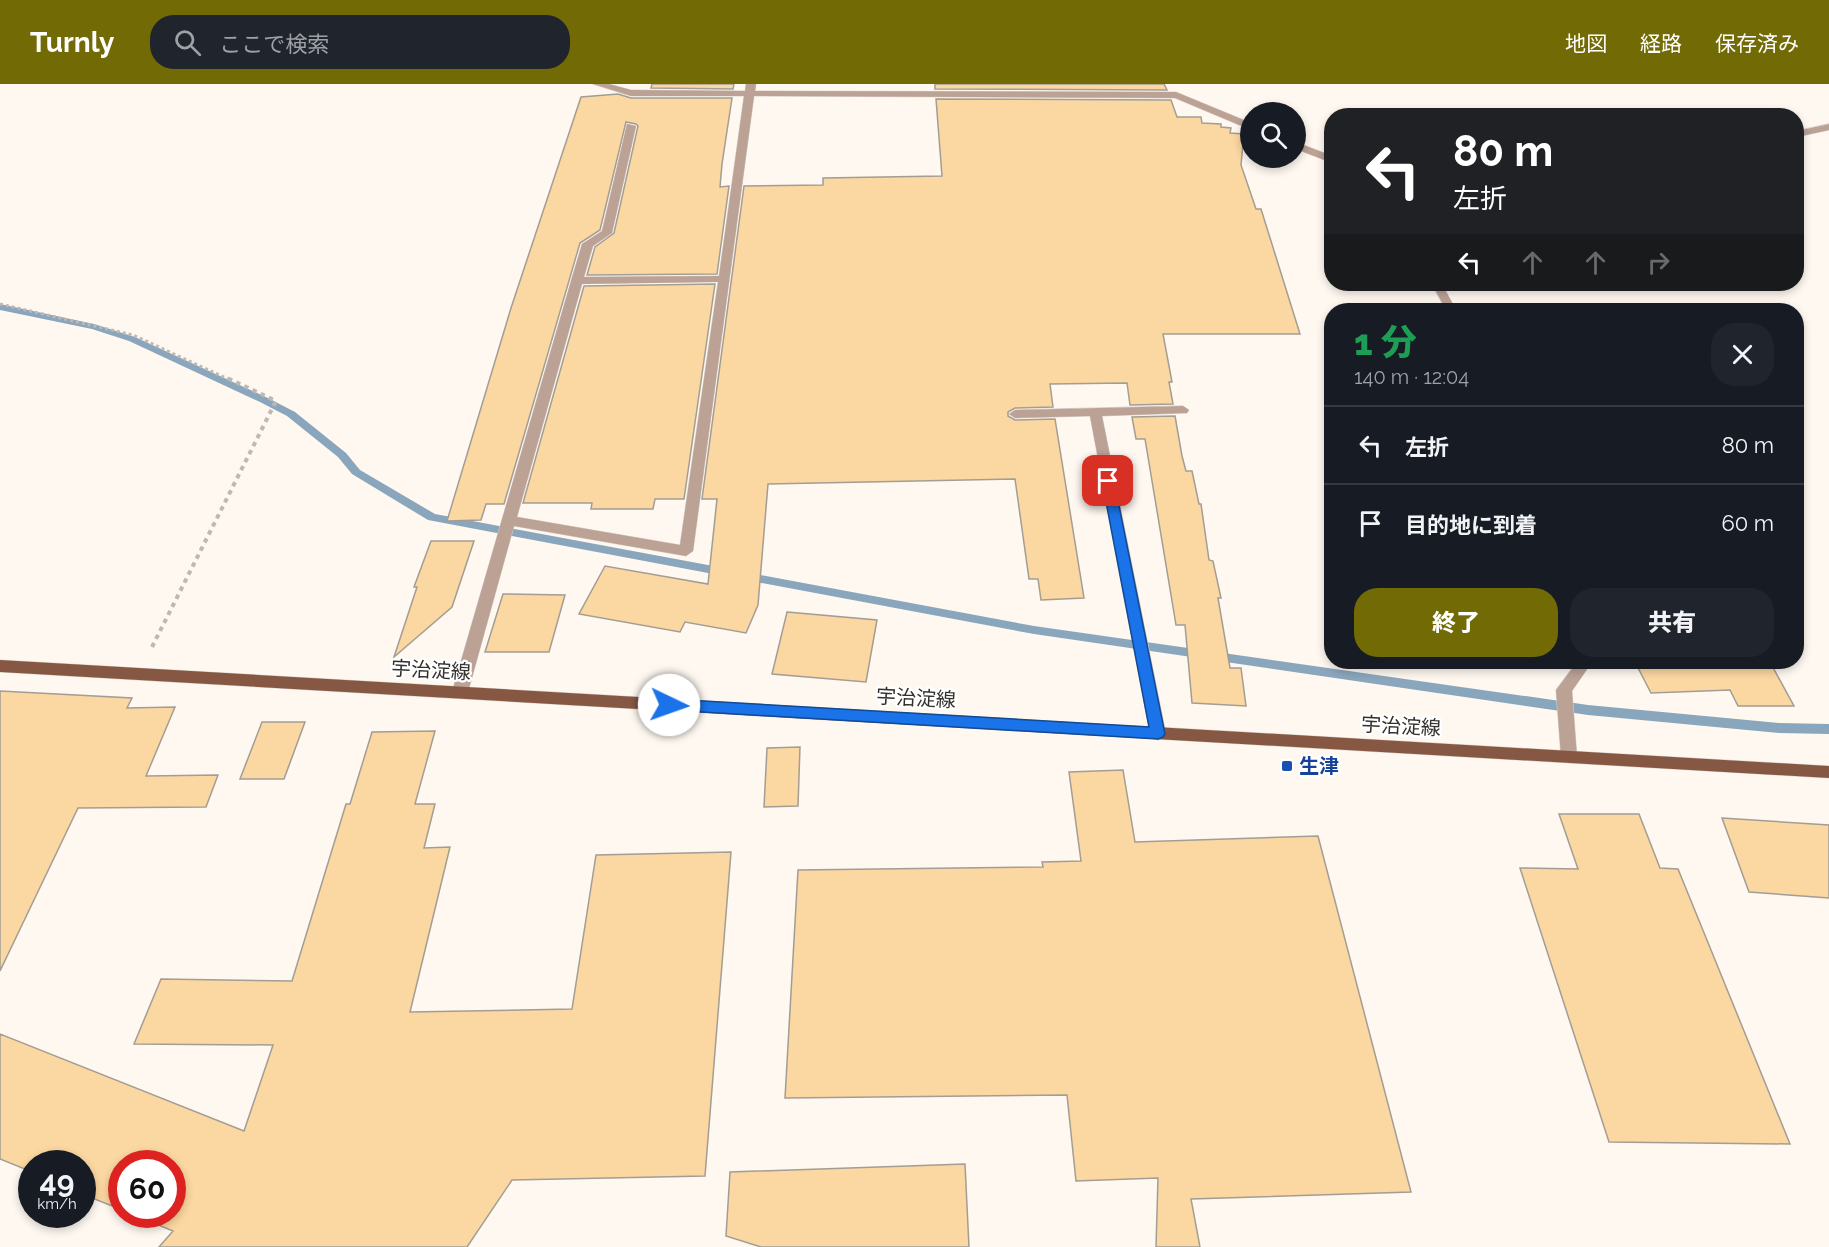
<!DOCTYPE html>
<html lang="ja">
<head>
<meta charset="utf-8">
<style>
  body { margin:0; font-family:Raleway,"Noto Sans JP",sans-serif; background:#20242c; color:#f1f3f6; height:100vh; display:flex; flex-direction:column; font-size:22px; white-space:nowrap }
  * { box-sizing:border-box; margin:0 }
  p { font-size:20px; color:#9ea1a6 }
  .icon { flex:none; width:33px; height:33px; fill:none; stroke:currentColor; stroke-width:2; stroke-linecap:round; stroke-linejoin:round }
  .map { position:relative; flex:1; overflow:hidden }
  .drawer { position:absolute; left:1324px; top:219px; width:480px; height:366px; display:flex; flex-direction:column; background:#171b24; border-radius:24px; box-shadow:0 3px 9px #0003 }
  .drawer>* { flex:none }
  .guide { position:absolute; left:1324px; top:24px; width:480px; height:183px; border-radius:24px; box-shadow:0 3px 9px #0003; background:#202124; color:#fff; overflow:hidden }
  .controls { position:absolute; left:1240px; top:18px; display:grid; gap:12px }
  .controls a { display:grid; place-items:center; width:66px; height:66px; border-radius:50%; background:#171b24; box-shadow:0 3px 9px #0003; font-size:30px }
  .speed { position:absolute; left:18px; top:1066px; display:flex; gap:12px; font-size:30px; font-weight:700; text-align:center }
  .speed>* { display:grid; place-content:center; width:78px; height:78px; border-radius:50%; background:#171b24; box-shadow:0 3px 9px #0003; line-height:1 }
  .speed small { font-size:15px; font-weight:400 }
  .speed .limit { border:9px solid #d22; background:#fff; color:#111 }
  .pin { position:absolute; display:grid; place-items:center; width:51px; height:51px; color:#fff; margin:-26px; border-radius:12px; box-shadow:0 3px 9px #0006 }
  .me { position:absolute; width:66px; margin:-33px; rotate:93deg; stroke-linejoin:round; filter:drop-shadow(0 0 4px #0008) }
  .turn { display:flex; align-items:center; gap:21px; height:126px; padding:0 30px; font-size:27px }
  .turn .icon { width:78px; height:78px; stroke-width:2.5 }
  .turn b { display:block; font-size:42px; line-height:51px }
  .lanes { display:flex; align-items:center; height:57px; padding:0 30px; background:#0003; justify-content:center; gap:30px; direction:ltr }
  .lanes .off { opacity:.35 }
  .round { display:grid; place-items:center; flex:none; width:63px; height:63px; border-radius:24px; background:#20242c }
  .head { display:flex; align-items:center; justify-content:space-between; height:102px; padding:0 30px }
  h1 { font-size:36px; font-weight:800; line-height:45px; color:#1e9e55 }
  .action { display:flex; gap:12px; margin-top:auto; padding:12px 30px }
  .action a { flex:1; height:69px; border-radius:24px; background:#726a04; color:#fff; font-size:24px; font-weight:800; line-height:69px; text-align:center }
  .action a+a { background:#20242c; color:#f1f3f6 }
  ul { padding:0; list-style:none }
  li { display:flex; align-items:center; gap:18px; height:78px; padding:0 30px; border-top:2px solid #363941 }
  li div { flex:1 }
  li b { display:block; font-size:22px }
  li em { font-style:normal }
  header { display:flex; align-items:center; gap:36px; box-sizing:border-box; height:84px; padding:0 30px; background:#726a04; color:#fff }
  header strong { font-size:28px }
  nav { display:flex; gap:33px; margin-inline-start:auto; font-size:21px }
  .search { width:420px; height:54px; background:#20242c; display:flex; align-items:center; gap:15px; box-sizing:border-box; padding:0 21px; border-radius:24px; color:#9ea1a6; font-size:22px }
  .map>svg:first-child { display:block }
</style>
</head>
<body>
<header>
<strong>Turnly</strong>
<div class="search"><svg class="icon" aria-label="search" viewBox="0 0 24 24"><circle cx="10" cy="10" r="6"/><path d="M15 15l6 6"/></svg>ここで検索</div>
<nav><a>地図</a><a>経路</a><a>保存済み</a></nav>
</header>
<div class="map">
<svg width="1829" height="1163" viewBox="0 0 1829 1163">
  <rect width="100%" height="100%" fill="#fef8f1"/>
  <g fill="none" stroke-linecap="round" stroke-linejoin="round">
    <!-- stream -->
    <path fill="#8aa6bc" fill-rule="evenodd" d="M0,220L94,240L135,253L268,314L295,328L346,369L360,386L435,430L724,484L730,488L724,492L428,436L352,390L338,373L287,332L260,318L129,257L92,245L0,226Z
      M744,488L1034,542L1588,621L1779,639L1829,640V650L1779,649L1588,631L1034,550L740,495L738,492Z"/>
  </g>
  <!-- building -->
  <path fill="#fbd7a1" stroke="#a39d94" stroke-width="1.5" d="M652,0H734L733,5L651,4Z
    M935,0H1164L1167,6L935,5Z
    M618,10L631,14H732L722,80L720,103L729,102L717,190L587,191L595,163L614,149L638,42L636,40L626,38L600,146L580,159L504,420H486L481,436L447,437L511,224L581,13Z
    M936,15L1171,16L1177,33H1201L1202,39L1221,40V43L1231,44L1230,49L1244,50L1241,81L1256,125H1261L1300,250H1163L1172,298H1169L1173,320L1130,321L1127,299L1050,300L1053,323L1015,324L1008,328V332L1015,336L1055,335L1084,514L1041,516L1038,495H1029L1015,395L768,400L758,521L746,549L685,538L680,548L579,530L605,482L708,500L717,415H702L744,102L823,101V94L942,92Z
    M715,200L684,415H655L653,425H591L592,419H523L584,202Z
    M1175,332L1182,372L1186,387H1192L1199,420H1201L1209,476L1213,477L1221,514H1218L1230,584H1241L1246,622L1192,619L1185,541H1176L1145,355H1136L1132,333Z
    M431,457H474L452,523L394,573L417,503H414Z
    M503,510L565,511L549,568H485Z
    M787,528L877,536L866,598L772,590Z
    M1635,578H1770L1794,622H1738L1730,606L1651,609Z
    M0,607L132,614L127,624L175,623L146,692L218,691L206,723L78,724L0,887Z
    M262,638H305L284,695H240Z
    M435,647L415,720H435L424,764L450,763L410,928L572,925L596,771L731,768L705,1092L512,1096L467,1163H159L173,1147L134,1131H172V1080H122V1126L82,1110V1080H32V1088L0,1075V950L244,1047L273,961L134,960L161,895L292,897L346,720H350L372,648Z
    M800,663L798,722L764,723L767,664Z
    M1123,686L1135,758L1318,752L1411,1108L1191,1115L1200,1163H1156L1158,1094L1076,1097L1067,1011L785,1014L798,786L1043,783L1042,778L1081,777L1069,688Z
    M1559,730H1639L1660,784L1678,785L1790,1060L1609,1058L1520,784L1578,785Z
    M1722,734L1829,741V814L1749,808Z
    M965,1080L969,1163H761L726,1152L730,1088Z"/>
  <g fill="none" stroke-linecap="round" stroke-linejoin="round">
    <defs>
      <path id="minor" d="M593,0H609L631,6L745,7L746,0H756L755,7L1176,8L1251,39V46L1175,14L754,12L693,467L686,472L514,442L468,608L465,612H455L452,608L571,197L582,160L602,147L627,40L636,42L612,149L593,162L584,193L719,192L744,12H631ZM718,198L680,461L517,433L582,200Z
        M1829,40V46L1797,53V47Z
        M1296,58L1332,72V79L1296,65Z
        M1432,200H1442L1456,226H1446Z
        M1183,322L1189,326L1187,329L1102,332L1166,650L1164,654L1158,656L1152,654L1150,650L1090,332L1015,334L1009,330L1015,326Z
        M1577,578H1592L1572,607L1577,673L1575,677L1569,679L1563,677L1561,673L1556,606Z"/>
      <path id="major" d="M0,576L1829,682V694L0,588Z"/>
    </defs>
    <!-- minor casing -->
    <use href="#minor" stroke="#d9d4ce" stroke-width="1"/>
    <!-- major casing -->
    <use href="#major" stroke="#d9d4ce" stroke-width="1"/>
    <!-- path-far1 -->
    <path stroke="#bdb8b3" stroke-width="3" stroke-dasharray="3 3" stroke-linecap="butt" d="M0,220L133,251L228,295"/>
    <!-- path -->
    <path stroke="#bdb8b3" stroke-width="4" stroke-dasharray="4.5 4.5" stroke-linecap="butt" d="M152,563L276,317L225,293"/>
    <!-- minor -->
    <use href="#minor" fill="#bca195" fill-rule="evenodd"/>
    <!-- major -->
    <use href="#major" fill="#865844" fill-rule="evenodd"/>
  </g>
  <!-- route -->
  <path fill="#1a73e8" stroke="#114b97" stroke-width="1.5" d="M1108,393L1114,397L1165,650L1163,653L1158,655L669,626L662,621L669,615L1149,643L1102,397Z"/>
  <!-- markers -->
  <rect fill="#1a4fb4" stroke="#fff" stroke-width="2" x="1281" y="676" width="12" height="12" rx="3"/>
  <g text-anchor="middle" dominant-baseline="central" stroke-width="4.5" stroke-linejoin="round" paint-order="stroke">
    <!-- street labels -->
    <g font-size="20" fill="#33302d" stroke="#fff">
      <text transform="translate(431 586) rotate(3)">宇治淀線</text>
      <text transform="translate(916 614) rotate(3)">宇治淀線</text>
      <text transform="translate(1401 642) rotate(3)">宇治淀線</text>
    </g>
    <!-- transit labels -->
    <g font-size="20" font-weight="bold" fill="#164399" stroke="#fff" text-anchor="start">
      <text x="1299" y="682">生津</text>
    </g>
  </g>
</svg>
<div class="controls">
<a><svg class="icon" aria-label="search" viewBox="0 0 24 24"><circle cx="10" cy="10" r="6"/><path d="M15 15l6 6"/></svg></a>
</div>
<div class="speed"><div>49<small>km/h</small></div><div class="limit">60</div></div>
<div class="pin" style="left:1108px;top:397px;background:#d93025"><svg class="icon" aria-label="arrive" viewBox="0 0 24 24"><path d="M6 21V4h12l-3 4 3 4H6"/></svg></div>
<svg class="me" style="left:669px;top:621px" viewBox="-20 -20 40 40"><circle r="19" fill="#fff"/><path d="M0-13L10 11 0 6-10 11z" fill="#1a73e8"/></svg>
<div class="guide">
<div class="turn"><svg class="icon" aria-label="left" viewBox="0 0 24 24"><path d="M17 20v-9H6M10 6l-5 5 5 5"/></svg><div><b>80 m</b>左折</div></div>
<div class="lanes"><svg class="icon" aria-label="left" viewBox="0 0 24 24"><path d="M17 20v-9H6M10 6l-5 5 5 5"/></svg><svg class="icon off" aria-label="ahead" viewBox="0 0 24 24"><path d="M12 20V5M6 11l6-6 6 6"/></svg><svg class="icon off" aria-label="ahead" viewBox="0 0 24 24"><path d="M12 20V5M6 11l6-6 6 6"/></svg><svg class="icon off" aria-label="right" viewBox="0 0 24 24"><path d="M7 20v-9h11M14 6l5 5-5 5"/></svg></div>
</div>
<section class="drawer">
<div class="head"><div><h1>1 分</h1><p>140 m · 12:04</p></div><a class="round"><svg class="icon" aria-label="close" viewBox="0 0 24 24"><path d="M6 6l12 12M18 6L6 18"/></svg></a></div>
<ul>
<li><svg class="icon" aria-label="left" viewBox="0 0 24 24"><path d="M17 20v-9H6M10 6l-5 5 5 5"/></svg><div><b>左折</b></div><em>80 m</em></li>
<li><svg class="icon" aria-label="arrive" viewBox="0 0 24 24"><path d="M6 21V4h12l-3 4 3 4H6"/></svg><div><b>目的地に到着</b></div><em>60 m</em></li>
</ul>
<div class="action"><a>終了</a><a>共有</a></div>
</section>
</div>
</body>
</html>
